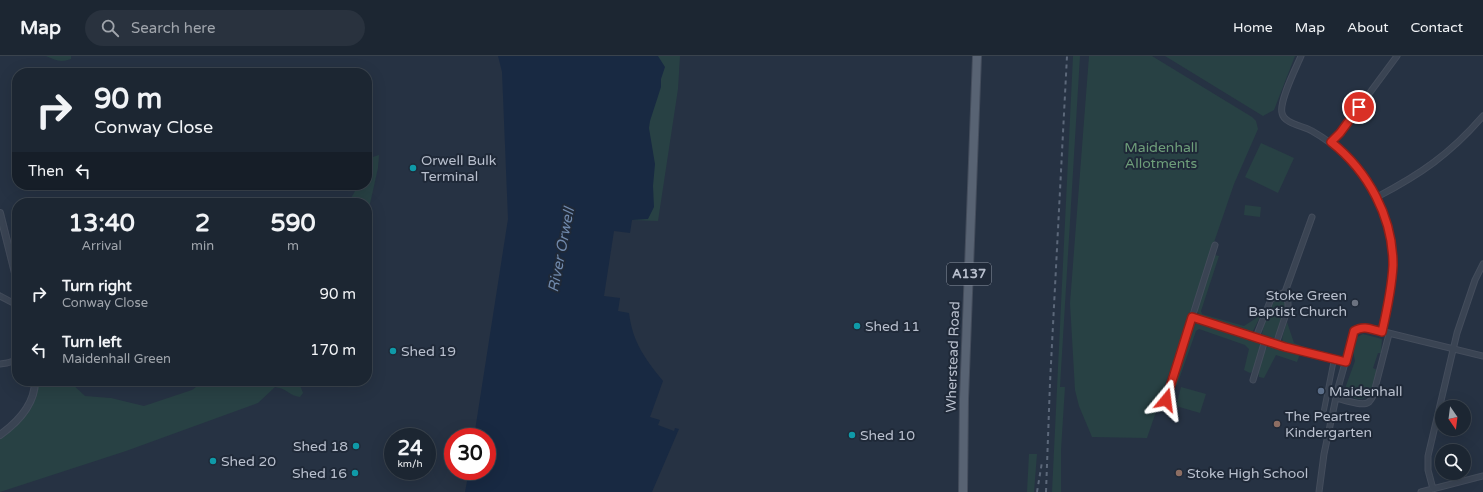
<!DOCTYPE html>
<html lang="en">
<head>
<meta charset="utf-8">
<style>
  body { margin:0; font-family:"Varela Round",sans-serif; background:#29323e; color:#f1f3f6; height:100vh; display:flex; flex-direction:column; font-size:15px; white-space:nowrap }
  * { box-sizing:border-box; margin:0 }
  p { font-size:13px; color:#a0a5ac }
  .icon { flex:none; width:22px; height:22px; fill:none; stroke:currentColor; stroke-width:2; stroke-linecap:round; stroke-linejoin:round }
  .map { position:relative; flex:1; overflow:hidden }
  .sheet { position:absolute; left:12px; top:142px; width:360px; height:188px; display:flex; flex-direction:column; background:#1c2632; border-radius:16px; box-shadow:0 4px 16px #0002,0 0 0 1px #3a434d }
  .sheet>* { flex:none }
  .banner { position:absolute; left:12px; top:12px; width:360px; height:122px; border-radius:16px; box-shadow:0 4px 16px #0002,0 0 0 1px #3a434d; background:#1c2632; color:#f1f3f6; overflow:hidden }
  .needle { width:26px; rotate:166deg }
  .buttons { position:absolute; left:1435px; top:344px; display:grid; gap:8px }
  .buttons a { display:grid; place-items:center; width:36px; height:36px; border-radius:50%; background:#1c2632; box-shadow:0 4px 16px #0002,0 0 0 1px #3a434d; font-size:20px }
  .speed { position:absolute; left:384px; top:372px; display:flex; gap:8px; font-size:20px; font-weight:700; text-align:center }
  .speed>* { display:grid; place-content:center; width:52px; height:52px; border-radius:50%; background:#1c2632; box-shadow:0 4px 16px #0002,0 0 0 1px #3a434d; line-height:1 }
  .speed small { font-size:10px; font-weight:400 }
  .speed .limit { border:6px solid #d22; background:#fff; color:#111 }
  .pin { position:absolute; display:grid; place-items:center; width:34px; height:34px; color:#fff; margin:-17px; border:2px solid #fff; border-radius:50%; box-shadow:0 1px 4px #0007 }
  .me { position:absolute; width:44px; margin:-22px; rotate:16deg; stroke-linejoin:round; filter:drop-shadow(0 0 3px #0008) }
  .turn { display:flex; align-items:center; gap:14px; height:84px; padding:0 16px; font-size:18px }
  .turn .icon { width:52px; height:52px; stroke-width:2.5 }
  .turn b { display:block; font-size:28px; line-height:34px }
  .then { display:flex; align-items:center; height:38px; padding:0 16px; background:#0003; gap:8px; font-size:15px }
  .eta { display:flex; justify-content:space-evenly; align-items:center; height:68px; text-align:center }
  .eta b { font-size:24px; font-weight:800; line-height:28px }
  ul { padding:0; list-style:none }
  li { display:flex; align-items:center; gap:12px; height:56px; padding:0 16px }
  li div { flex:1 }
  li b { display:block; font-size:15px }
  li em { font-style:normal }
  header { display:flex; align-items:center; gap:24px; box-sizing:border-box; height:56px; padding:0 20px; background:#1c2632; border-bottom:1px solid #3a434d }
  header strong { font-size:19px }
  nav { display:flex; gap:22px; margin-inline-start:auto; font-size:14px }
  .search { width:280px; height:36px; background:#29323e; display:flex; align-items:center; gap:10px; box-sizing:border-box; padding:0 14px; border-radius:22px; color:#a0a5ac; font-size:15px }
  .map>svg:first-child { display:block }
</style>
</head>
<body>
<header>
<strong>Map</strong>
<div class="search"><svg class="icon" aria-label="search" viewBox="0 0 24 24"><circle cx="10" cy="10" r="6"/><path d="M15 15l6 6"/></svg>Search here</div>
<nav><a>Home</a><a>Map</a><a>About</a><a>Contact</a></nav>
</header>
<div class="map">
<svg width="1483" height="436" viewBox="0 0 1483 436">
  <rect width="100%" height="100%" fill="#263243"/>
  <!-- green -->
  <path fill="#284144" d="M46,0H71V3C60,7 56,4 46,0Z
    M649,0H680L678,33L658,165L632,164L647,122Z
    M1073,0H1080L1060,331H1065L1061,394V436H1052Z
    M1089,0H1152L1252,61L1256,65L1258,73L1234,128L1147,382L1092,381L1079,350L1075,334L1070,247Z
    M1165,0H1295L1274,54L1263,60Z
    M1261,87L1294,102L1278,137L1245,121Z
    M379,99L378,112L367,161V147H345C351,143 356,136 356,129H367V103Z
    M1245,149L1261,151L1260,161L1244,159Z
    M1214,199L1219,200L1201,255L1202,258L1244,270L1261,259L1253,275L1249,277L1200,262L1197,254Z
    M1281,241L1285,245C1286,256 1280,274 1273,283C1269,284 1265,283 1262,280C1262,271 1271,242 1281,241Z
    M1287,266L1294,287L1305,291L1304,293C1279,288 1279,290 1287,266Z
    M1197,267H1200L1260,287L1261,291L1252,316L1250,317L1244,314L1249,293L1245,289L1199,273L1196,275L1177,329L1172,328L1190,272Z
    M1363,278L1382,283L1381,297H1378L1373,312L1377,314C1374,326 1371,348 1354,342C1349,341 1346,339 1344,335L1355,305L1353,295L1357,281Z
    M1269,289L1300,298L1297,306L1276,299L1264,322L1259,321C1256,313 1263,295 1269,289Z
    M35,325H69L85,340L111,342L144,350L192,334L204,325H296L300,329L303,337L300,341C290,340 286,332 275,331L258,347L126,395L0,436V381L26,356Z
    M1181,331L1206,338L1200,357L1176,350Z
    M1029,398H1037L1034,436H1027Z"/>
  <!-- water -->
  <path fill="#182942" d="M498,0H658L665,11L661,23V31L650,65L649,72L655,108L653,130L654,151L648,163L632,164L630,177L614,175L604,240L620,242L618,255L629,257C633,287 644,301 663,325L650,361L660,364L658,369L674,375L675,372L679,373L652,436H465L469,415H487V381H474L508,163L502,16Z"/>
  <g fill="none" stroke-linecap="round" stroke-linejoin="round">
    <defs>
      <path id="pedestrian" d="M1324,354L1334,303"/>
      <path id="minor" d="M1301,0C1296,12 1279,45 1282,57C1284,68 1304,70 1312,75C1361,103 1391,150 1393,206C1393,229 1387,254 1381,276
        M1331,86L1340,77L1397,0
        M1377,141C1421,118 1450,98 1483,60
        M1285,236L1312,161
        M0,240L17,249
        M1192,261L1285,291L1345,306
        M1256,281L1271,243L1285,236L1288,247V252L1276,288
        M0,308L7,307L17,304
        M1253,324L1265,284
        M1336,342C1344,344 1363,351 1369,346C1371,344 1372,342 1373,340L1389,278
        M1166,344L1215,189
        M1433,433L1428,414V400L1457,277L1475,224L1483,208
        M1319,436L1324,398L1338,332L1354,275L1359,272L1364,271L1483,300
        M1421,436L1483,420"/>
      <path id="tertiary" d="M0,157L17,225
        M0,379C18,366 35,349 35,325"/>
      <path id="primary" d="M963,436L964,343L977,0"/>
    </defs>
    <!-- pedestrian casing -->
    <use href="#pedestrian" stroke="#444d5c" stroke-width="6"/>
    <!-- minor casing -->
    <use href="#minor" stroke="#444d5c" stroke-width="7"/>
    <!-- tertiary casing -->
    <use href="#tertiary" stroke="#444d5c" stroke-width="8"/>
    <!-- primary casing -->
    <use href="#primary" stroke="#444d5c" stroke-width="10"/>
    <!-- pedestrian -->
    <use href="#pedestrian" stroke="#3a4453" stroke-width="4"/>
    <!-- minor -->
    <use href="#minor" stroke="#3a4453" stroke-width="5"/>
    <!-- tertiary -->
    <use href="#tertiary" stroke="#3a4453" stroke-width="6"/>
    <!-- primary -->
    <use href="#primary" stroke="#586373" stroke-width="8"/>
    <!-- rail -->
    <path stroke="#5c687a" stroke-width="2" stroke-dasharray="4 4" stroke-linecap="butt" d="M1037,436L1042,406
      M1046,436L1050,327L1067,0"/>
  </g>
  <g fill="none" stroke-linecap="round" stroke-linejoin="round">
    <defs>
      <path id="route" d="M1166,344L1192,261L1285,291L1346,306L1354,275C1363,269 1371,273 1382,276C1387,254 1392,231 1393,209C1393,161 1368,115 1331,86L1340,77L1359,51"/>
    </defs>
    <!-- route casing -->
    <use href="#route" stroke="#8d1f18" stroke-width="10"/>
    <!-- route -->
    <use href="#route" stroke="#d93025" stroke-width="7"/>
  </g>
  <!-- markers -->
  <g fill="#0f9aa8" stroke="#1f2938" stroke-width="1.5">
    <circle cx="413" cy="112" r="4"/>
    <circle cx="857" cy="270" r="4"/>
    <circle cx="393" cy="295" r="4"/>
    <circle cx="852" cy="379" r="4"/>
    <circle cx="356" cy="390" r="4"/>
    <circle cx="213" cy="405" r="4"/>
    <circle cx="355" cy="417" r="4"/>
  </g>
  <circle fill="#6b7280" stroke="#1f2938" stroke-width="1.5" cx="1355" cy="247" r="4"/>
  <circle fill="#5c6f8a" stroke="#1f2938" stroke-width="1.5" cx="1321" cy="335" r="4"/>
  <g fill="#8d6e63" stroke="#1f2938" stroke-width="1.5">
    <circle cx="1277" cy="368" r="4"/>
    <circle cx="1179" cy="417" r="4"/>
  </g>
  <g text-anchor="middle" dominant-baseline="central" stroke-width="4" stroke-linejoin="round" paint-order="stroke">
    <!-- shield labels -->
    <rect fill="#1f2938" stroke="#8a92a0" stroke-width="1" x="947" y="207" width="44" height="22" rx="3"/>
    <g font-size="13" font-weight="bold" fill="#b8bfcd">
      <text x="969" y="218">A137</text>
    </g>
    <!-- park labels -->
    <g font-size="14" fill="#6e9e7a" stroke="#1f2938">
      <text x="1161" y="91">Maidenhall<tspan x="1161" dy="16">Allotments</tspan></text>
    </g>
    <!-- poi labels -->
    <g font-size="14" fill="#b8bfcd" stroke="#1f2938" text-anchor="start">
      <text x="421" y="104">Orwell Bulk<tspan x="421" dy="16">Terminal</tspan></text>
      <text x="1347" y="239" text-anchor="end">Stoke Green<tspan x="1347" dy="16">Baptist Church</tspan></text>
      <text x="865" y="270">Shed 11</text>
      <text x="401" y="295">Shed 19</text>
      <text x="1329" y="335">Maidenhall</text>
      <text x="1285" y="360">The Peartree<tspan x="1285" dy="16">Kindergarten</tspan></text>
      <text x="860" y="379">Shed 10</text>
      <text x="348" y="390" text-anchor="end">Shed 18</text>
      <text x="221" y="405">Shed 20</text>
      <text x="347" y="417" text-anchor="end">Shed 16</text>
      <text x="1187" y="417">Stoke High School</text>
    </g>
    <!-- street labels -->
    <g font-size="14" fill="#b8bfcd" stroke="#1f2938">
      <text transform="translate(953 301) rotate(-88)">Wherstead Road</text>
    </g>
    <!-- water labels -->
    <g font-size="15" font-style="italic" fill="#7089ac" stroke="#1f2938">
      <text transform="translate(561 194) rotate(-79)">River Orwell</text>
    </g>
  </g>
</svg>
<div class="buttons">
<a><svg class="needle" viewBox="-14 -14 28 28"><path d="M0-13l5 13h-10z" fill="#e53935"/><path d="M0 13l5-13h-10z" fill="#a0a5ac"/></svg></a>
<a><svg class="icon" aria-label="search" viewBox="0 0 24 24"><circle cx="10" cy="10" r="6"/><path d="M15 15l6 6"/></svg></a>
</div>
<div class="speed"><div>24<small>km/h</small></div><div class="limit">30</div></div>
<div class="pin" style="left:1359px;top:51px;background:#d93025"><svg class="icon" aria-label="arrive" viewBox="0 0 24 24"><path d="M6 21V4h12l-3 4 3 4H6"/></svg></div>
<svg class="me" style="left:1166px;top:344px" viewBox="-20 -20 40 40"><path d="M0-17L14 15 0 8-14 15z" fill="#d93025" stroke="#fff" stroke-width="4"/></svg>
<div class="banner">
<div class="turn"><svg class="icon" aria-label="right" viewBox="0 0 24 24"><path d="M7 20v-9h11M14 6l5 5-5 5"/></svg><div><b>90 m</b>Conway Close</div></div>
<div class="then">Then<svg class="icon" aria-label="left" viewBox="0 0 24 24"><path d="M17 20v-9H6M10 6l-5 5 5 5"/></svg></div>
</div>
<section class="sheet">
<div class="eta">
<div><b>13:40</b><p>Arrival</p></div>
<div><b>2</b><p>min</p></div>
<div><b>590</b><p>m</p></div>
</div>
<ul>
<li><svg class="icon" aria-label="right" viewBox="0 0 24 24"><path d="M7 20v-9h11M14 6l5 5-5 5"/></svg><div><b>Turn right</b><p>Conway Close</p></div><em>90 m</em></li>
<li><svg class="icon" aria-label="left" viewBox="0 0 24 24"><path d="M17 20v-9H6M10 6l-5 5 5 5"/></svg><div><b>Turn left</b><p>Maidenhall Green</p></div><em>170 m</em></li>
</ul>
</section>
</div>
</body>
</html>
